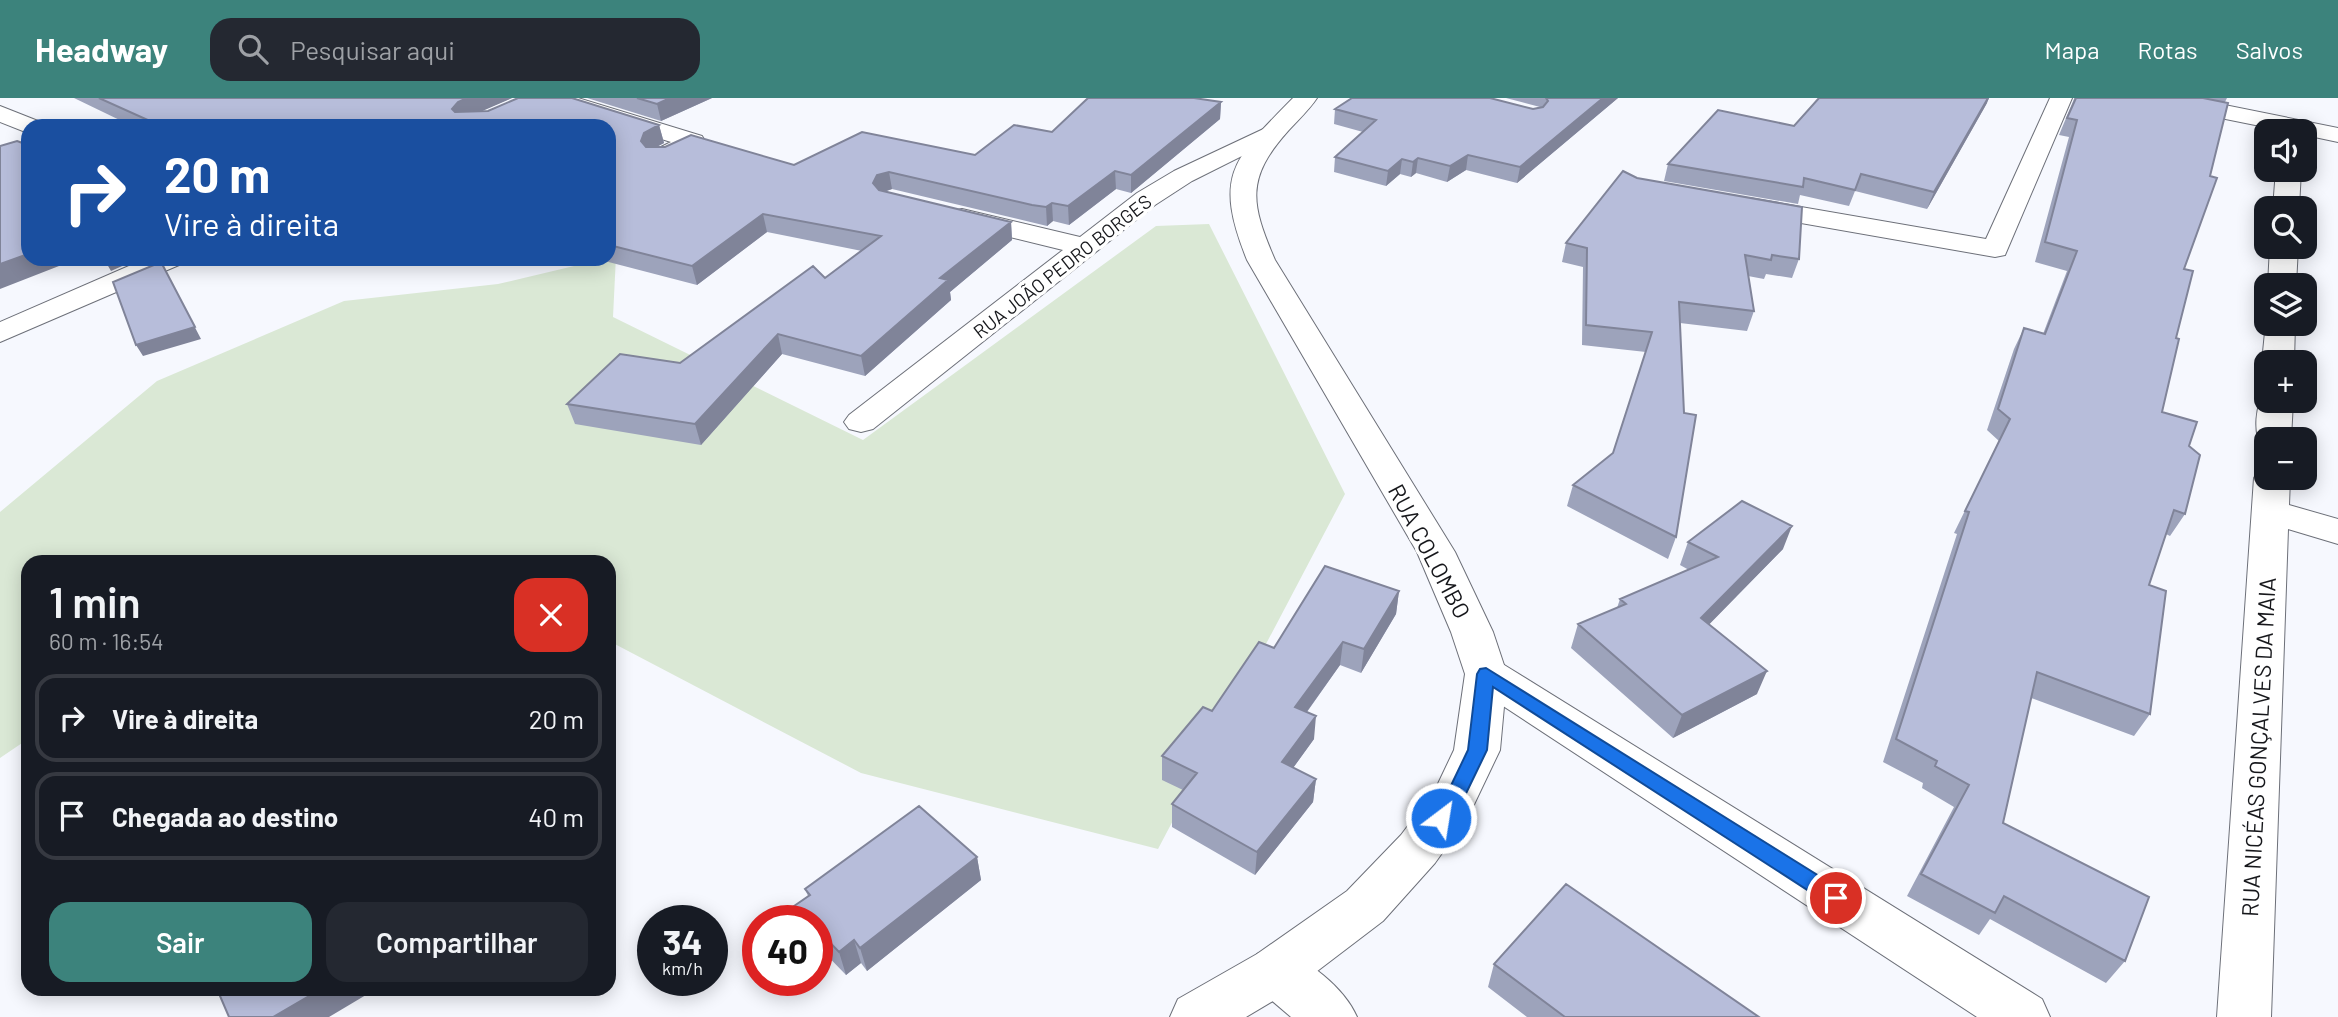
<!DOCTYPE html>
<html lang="pt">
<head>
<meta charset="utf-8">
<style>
  body { margin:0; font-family:Barlow,sans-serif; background:#242831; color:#f1f3f6; height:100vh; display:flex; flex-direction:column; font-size:26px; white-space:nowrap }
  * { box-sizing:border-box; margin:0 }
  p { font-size:23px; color:#9ea1a6 }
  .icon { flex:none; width:38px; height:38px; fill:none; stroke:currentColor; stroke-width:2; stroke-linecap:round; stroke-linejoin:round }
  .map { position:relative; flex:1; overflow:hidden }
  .drawer { position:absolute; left:21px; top:457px; width:595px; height:441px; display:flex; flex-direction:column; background:#171b24; border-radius:21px; box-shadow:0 4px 18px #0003 }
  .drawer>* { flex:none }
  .guide { position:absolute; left:21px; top:21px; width:595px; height:147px; border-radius:21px; box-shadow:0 4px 18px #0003; background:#1a4fa0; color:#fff; overflow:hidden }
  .fabs { position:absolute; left:2254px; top:21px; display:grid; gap:14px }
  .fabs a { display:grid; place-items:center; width:63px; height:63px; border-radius:14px; background:#171b24; box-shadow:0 4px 18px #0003; font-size:35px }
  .speed { position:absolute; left:637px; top:807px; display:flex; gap:14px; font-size:35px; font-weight:700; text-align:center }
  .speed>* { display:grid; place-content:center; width:91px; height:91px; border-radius:50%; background:#171b24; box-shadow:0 4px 18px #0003; line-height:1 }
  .speed small { font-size:18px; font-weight:400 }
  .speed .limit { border:10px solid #d22; background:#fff; color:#111 }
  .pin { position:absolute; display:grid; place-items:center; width:60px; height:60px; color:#fff; margin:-30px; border:4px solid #fff; border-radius:50%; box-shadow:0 2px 7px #0007 }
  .me { position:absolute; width:77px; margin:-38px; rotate:31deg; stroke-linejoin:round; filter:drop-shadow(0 0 5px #0008) }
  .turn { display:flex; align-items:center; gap:24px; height:147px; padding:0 28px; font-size:32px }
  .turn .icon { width:91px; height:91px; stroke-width:2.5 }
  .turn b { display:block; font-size:49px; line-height:60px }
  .round { display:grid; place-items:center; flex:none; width:74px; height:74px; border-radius:21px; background:#242831 }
  .overview { display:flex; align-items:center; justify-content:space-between; height:119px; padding:0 28px }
  h1 { font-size:42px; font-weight:600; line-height:52px }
  .button { display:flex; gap:14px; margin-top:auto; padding:14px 28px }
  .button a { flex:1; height:80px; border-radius:21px; background:#3c837c; color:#fff; font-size:28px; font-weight:600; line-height:80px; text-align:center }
  .button a+a { background:#242831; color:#f1f3f6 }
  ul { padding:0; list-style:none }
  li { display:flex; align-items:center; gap:21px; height:88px; margin:0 14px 10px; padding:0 14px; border:4px solid #363941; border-radius:21px }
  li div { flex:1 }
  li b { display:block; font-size:26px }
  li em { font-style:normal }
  header { display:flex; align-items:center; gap:42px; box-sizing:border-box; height:98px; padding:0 35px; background:#3c837c; color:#fff }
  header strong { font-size:33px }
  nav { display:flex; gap:38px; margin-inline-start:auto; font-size:24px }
  .search { width:490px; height:63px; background:#242831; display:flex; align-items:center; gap:18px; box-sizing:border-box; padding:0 24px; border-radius:21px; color:#9ea1a6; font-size:26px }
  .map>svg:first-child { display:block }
</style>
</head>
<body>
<header>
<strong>Headway</strong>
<div class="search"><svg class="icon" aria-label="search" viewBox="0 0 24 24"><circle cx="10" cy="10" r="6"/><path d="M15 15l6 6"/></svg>Pesquisar aqui</div>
<nav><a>Mapa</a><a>Rotas</a><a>Salvos</a></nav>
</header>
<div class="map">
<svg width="2338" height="919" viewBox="0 0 2338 919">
  <rect width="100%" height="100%" fill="#f6f8fe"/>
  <!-- green -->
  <path fill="#dae8d5" d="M1209,126L1345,396L1158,751L861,675L609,543V464H28V641L0,660V414L157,283L344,203L498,186L616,158L613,219L863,342L1156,128Z"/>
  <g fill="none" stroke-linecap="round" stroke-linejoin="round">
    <defs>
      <path id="minor" d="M543,0H578L702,38L705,43C696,56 667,68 651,64L648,59L651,54L671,44L546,5Z
        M2050,0H2072L2005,157L1995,159L1749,116L1740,114L1736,108L1740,102L1749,100L1986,141Z
        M2145,0H2190L2338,30V44L2305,37V33H2285L2156,7L2148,5Z
        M0,8L38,23L42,28H28V35L0,24Z
        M1276,25L1284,27L1288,32L1284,37L1192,83L1155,107L873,331L861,334L849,331L844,324L849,317L1063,152L952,125L949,119L952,113L962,111L1080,139L1137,95L1174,73Z
        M2276,72H2301L2299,110H2273Z
        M2270,149H2298L2296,187H2268Z
        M145,161H183L179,167L0,244V224Z
        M2266,224L2295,226L2294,264H2266V270L2262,264Z
        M2266,295V303H2293L2291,341H2266V349L2262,348C2253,336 2255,305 2266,295Z
        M2266,371V380H2290L2289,407L2338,421V446L2288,431L2271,919H2217L2254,380L2259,372Z
        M1486,561L1501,565L2042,901L2050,919H1977L1471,587L1465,576L1471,565Z
        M1276,849C1307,861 1344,889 1357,919H1291L1257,890L1250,873L1257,856Z"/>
      <path id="tertiary" d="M1293,0H1317C1309,12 1298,22 1288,33C1245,81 1251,106 1275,162L1455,454L1493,534L1507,576L1500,652L1469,717L1435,765L1383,823L1295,890L1246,919H1170L1178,901L1257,856L1347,793L1401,737L1435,692L1454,652L1465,576L1451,534L1417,454L1247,162C1213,77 1233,61 1293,0Z"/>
    </defs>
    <!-- minor casing -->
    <use href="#minor" stroke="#6d7079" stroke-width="2"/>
    <!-- tertiary casing -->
    <use href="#tertiary" stroke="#6d7079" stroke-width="2"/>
    <!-- minor -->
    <use href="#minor" fill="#fff" fill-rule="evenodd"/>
    <!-- tertiary -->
    <use href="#tertiary" fill="#fff" fill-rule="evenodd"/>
  </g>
  <!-- wall -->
  <path fill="#9da3bb" d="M74,0H512L481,13H488L518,0H572L659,27L664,45L656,49H665L691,37L794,67L862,34L975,57L1014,27L1052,34L1088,0H1200L1199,1L1221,4L1220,21L1131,95L1116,91L1069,127L1053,123L1047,128L892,91L884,94L1011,124L1012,142L950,194L951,202L865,278L782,256L701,347L575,326L567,306L620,256L680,265L813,168L825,180L862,153L767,134L697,187L597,161H609V28H132Z
    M587,0H712L661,23Z
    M1506,0H1618L1517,85L1466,72L1447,84L1416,75L1411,79L1400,76L1386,88L1334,74L1335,59L1363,34L1334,26L1335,11H1533L1540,9Z
    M2074,0H2227L2225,4L2184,171L2176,240L2162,314L2189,348L2185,416L2170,438L2166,436L2149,487L2150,616L2134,638L2031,600L2003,725L2125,863L2106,885L1990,821L1979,837L1907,798L1954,709L1922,690L1923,685L1883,664L1957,436L1954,435L1999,343L1987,332L2014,251L2024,230L2043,236L2067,173L2035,164L2069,39L2059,37L2074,1Z
    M1987,5L1927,111L1855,93L1849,108L1800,97L1798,106L1664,83L1668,66L1794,28Z
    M1637,80L1799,161L1792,180L1766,176L1764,181L1748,178L1754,213L1747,233L1680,225L1676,439L1668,461L1567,408L1573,387L1613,355L1646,254L1582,247L1583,169L1562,164L1566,145Z
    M1688,444L1783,451L1709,526L1757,596L1673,640L1571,550L1578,526L1617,510L1620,501L1689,472L1680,467Z
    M1399,493L1396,516L1361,575L1340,567L1307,614L1314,641L1293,670L1316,681L1313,704L1255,777L1172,729V706L1183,692L1162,682V658L1212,613L1274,550Z
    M977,759L981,782L867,873L861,865L846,877L817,847V822H799L794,808L808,798L805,791Z
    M1494,866L1759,919H1527L1488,889Z"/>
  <!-- shaded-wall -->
  <path fill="#808499" d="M467,0H512L464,21L452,11L458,4Z
    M670,0H712L661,23L657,6Z
    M1603,0H1618L1517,85L1520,69Z
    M1988,0H1989L1987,5L1927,111L1934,94Z
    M1221,4L1220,21L1131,95V77Z
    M659,27L664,45L649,53L641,43L644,35Z
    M1468,57L1466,72L1447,84L1450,68Z
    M1418,60L1416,75L1411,79L1413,64Z
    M1402,61L1400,76L1386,88L1388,73Z
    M1115,73L1116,91L1069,127L1068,108Z
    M889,74L892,91L880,95L873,85L877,77Z
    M1052,105L1053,123L1047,128L1046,109Z
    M763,116L767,134L697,187L692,168Z
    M1011,124L1012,142L950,194L951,202L865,278L861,258L940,180Z
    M28,156V161H84L59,168L0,191V166Z
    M104,161H138L111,173Z
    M161,164L201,241L143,258L136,247Z
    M778,236L782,256L701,347L695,326Z
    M1792,428L1783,451L1693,543L1701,520Z
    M1399,493L1396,516L1361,575L1364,551Z
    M1343,544L1340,567L1293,633L1295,609Z
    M1767,573L1757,596L1673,640L1682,617Z
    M1316,618L1314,641L1280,688L1282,664Z
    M1316,681L1313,704L1255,777L1257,754Z
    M977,759L981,782L867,873L860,850Z
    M854,842L861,865L846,877L839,854Z
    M321,891H376L329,919H273Z"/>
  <!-- building -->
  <path fill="#b7bdda" stroke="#808499" stroke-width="2" d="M99,0H467L458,4L452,11L455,14L488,13L518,0H572L659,27L644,35L641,43L646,49H665L691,37L794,67L862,34L975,57L1014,27L1052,34L1088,0H1194L1221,4L1131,77L1115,73L1068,108L1052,105L1046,109L1032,107L889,74L877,77L873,85L879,92L1011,124L940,180L948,182L861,258L778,236L695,326L567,306L620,256L680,265L813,168L825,180L881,138L763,116L692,168L609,147V28H161Z
    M637,0H670L657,6Z
    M1352,0H1490L1533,11L1543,9L1548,3L1546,0H1603L1520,69L1468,57L1450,68L1418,60L1413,64L1402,61L1388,73L1335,59L1376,22L1335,11Z
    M1819,0H1988L1934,94L1861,76L1855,92L1804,80L1803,89L1668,66L1718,12L1794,28Z
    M2076,0H2203L2228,5L2210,78L2217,80L2184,171L2193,173L2176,240L2179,241L2162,314L2197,324L2189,348L2200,357L2185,416L2174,412L2149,487L2166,493L2150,616L2037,574L2003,725L2149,799L2125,863L2004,798L1995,815L1921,776L1969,687L1935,668L1937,663L1896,641L1969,414L1965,413L2010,321L1998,311L2024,230L2045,236L2077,153L2045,144L2077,22L2067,20Z
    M17,43L28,47V156L0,166V48Z
    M1623,73L1637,80L1802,109L1799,161L1772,157L1771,162L1745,157L1754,213L1679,204L1684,315L1696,317L1676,439L1573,387L1613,355L1652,234L1586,227L1587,150L1566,145Z
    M161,164L195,229L136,247L113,184Z
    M1742,403L1792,428L1701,520L1767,573L1682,617L1578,526L1626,506L1620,501L1718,459L1688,444Z
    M1325,468L1399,493L1364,551L1343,544L1295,609L1316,618L1282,664L1316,681L1257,754L1172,706L1197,675L1162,658L1203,609L1212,613L1259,544L1274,550Z
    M919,708L977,759L860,850L854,842L839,854L817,831V822H809L794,808L810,797L805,791Z
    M1566,786L1759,919H1565L1494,866Z
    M217,891H321L273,919H229Z"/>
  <!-- route -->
  <path fill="#1a73e8" stroke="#114b97" stroke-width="2" d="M1486,570L1843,793L1846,800L1843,806L1836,808L1829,806L1493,589L1487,652L1459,710L1448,725L1441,728L1434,725L1431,720L1445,700L1468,652L1477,576L1480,571Z"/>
  <g text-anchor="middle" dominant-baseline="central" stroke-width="7" stroke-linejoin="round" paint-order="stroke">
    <!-- far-street labels -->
    <g font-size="19" fill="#16171b" stroke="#fff">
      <text transform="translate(1062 168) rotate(-38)">RUA JOÃO PEDRO BORGES</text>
    </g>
    <!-- street labels -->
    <g font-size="23" fill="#16171b" stroke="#fff">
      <text transform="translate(1430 453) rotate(62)">RUA COLOMBO</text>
      <text transform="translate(2258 649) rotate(-87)">RUA NICÉAS GONÇALVES DA MAIA</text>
    </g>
  </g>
</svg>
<div class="fabs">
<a><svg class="icon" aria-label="sound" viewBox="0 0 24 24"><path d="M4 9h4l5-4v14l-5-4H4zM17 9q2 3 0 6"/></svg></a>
<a><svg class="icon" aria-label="search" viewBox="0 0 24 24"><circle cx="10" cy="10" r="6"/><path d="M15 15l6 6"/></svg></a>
<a><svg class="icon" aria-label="layers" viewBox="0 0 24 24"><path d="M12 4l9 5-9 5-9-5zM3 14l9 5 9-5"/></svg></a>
<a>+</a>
<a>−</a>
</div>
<div class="speed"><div>34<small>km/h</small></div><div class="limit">40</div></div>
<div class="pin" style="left:1836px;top:800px;background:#d93025"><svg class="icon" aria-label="arrive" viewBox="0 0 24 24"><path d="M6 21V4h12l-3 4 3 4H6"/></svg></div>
<svg class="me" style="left:1441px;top:720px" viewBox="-20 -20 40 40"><circle r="17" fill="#1a73e8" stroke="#fff" stroke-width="3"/><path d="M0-11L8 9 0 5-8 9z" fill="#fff"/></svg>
<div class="guide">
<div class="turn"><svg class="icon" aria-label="right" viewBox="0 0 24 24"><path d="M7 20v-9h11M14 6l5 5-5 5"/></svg><div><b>20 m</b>Vire à direita</div></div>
</div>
<section class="drawer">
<div class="overview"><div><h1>1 min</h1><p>60 m · 16:54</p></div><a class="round" style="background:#d93025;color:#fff"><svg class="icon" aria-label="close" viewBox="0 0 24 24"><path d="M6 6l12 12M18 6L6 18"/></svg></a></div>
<ul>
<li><svg class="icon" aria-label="right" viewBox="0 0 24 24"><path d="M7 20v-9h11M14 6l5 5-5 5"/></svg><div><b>Vire à direita</b></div><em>20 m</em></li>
<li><svg class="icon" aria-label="arrive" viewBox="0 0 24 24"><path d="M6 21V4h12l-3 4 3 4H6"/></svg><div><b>Chegada ao destino</b></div><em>40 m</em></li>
</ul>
<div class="button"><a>Sair</a><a>Compartilhar</a></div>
</section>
</div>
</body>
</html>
